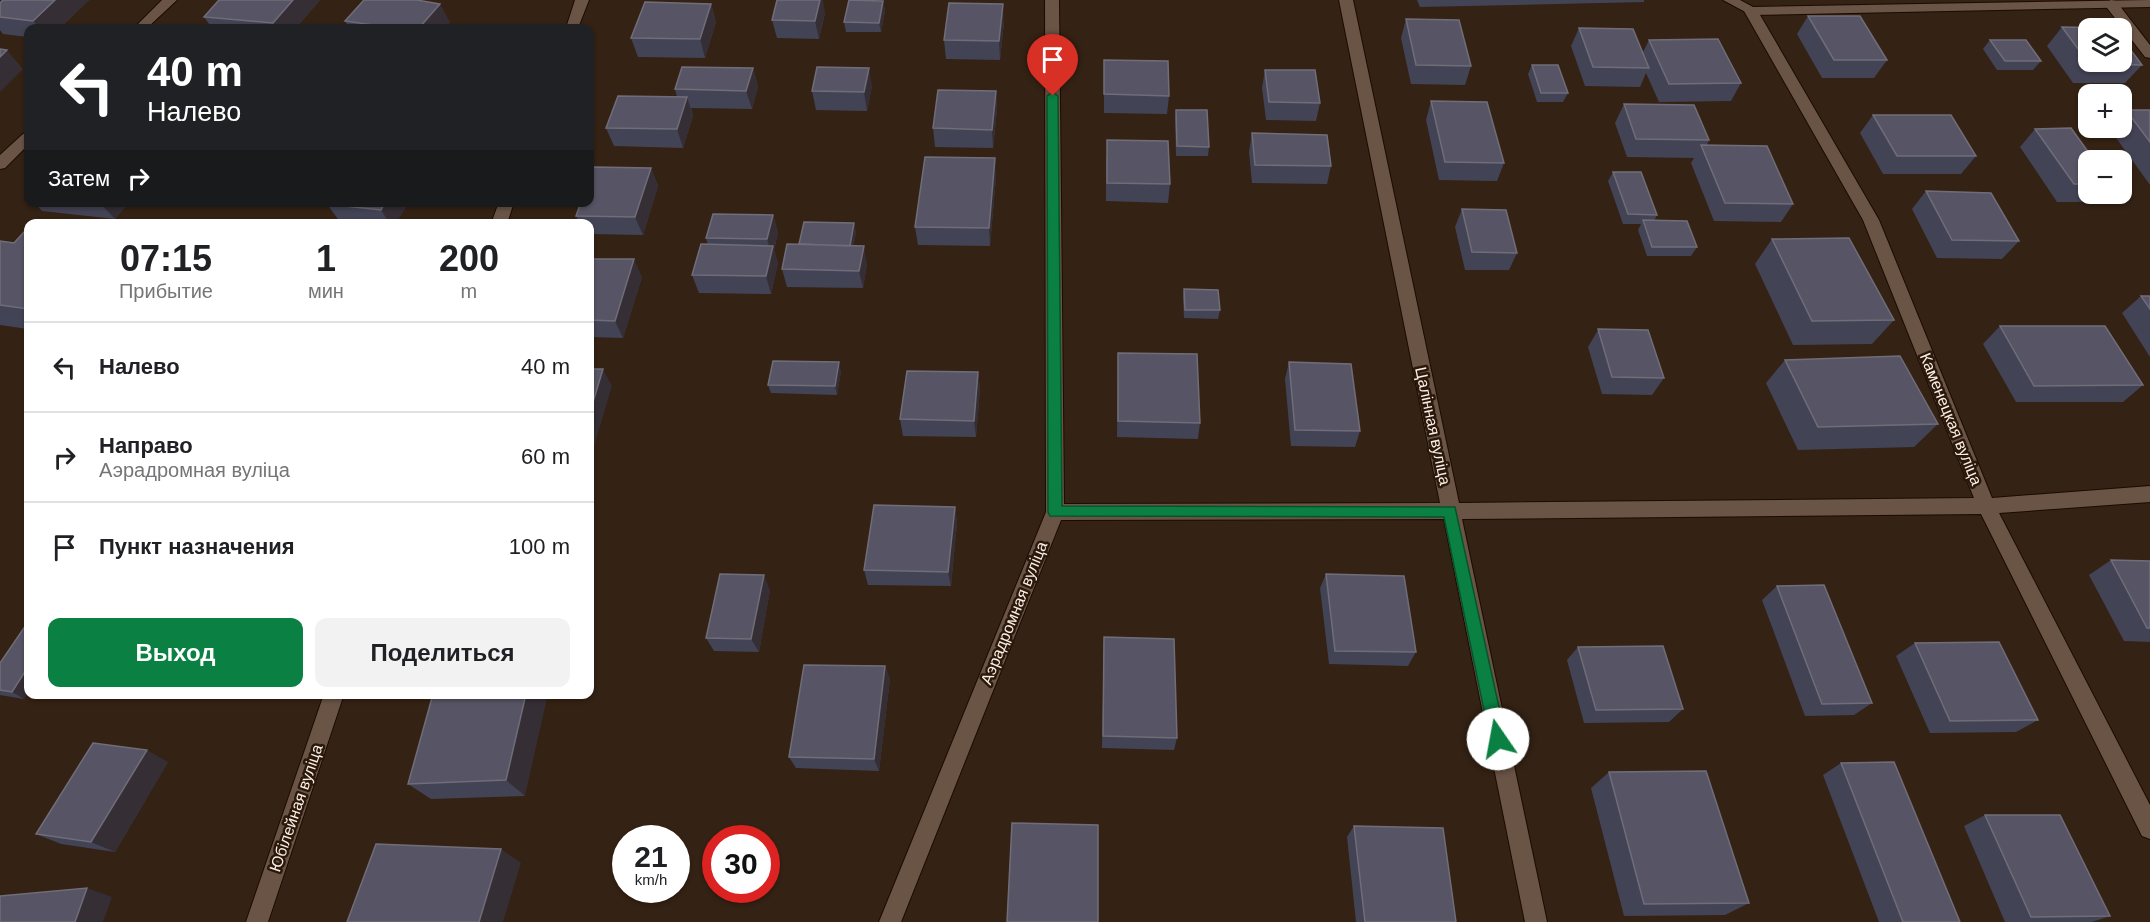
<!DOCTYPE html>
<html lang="ru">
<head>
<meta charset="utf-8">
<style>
  body { margin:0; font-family:Arial,sans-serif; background:#f2f2f2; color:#202124; height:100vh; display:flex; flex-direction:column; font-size:22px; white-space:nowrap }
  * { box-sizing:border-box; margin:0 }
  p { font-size:20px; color:#757577 }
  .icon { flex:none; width:33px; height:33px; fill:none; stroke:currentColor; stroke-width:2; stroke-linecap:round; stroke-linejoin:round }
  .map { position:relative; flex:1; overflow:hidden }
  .drawer { position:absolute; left:24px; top:219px; width:570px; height:480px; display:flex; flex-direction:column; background:#fff; border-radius:12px; box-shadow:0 2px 4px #0004 }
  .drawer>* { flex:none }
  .hud { position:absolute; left:24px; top:24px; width:570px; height:183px; border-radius:12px; box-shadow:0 2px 4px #0004; background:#202124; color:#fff; overflow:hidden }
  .tools { position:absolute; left:2078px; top:18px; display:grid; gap:12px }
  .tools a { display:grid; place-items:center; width:54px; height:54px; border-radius:12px; background:#fff; box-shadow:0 2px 4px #0004; font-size:30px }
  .speed { position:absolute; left:612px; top:825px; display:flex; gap:12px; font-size:30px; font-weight:700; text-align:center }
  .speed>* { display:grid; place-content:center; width:78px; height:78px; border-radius:50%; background:#fff; box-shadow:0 2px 4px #0004; line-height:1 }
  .speed small { font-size:15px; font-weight:400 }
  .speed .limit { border:9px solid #d22; background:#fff; color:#111 }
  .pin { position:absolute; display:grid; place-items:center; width:51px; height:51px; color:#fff; margin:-62px -26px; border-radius:50% 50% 50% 0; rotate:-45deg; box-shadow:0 0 6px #0007 }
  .pin .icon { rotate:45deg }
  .me { position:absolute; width:66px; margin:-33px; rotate:348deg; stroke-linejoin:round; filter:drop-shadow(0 0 4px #0008) }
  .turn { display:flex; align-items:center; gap:21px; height:126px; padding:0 24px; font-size:27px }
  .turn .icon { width:78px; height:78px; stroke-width:2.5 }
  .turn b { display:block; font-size:42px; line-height:51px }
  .then { display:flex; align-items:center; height:57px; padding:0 24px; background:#0003; gap:12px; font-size:22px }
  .eta { display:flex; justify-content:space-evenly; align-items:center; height:102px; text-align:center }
  .eta b { font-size:36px; font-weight:600; line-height:42px }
  .cta { display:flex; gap:12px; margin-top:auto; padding:12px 24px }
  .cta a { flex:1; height:69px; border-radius:12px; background:#0b8043; color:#fff; font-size:24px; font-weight:600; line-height:69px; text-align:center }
  .cta a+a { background:#f2f2f2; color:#202124 }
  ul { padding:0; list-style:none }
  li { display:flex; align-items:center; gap:18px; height:90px; padding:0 24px; border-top:2px solid #e0e0e0 }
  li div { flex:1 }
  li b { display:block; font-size:22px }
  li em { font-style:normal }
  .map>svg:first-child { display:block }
</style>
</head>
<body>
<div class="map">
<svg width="2150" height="922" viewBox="0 0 2150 922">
  <rect width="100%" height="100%" fill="#342214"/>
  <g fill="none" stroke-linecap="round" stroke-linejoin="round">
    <defs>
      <path id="lane" d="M1723,0H1740L1753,7L2150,0V7L1751,15Z"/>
      <path id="street" d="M162,0H177L147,28H134Z
        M575,0H589L578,28H566Z
        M1045,0H1059L1064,504L1440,503L1339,0H1353L1459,503L1974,498L1863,220L1744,11L1751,7L1756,8L1879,220L1992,498L2150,486V502L1999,513L2150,805V839L2142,836L1981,514L1462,519L1547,922H1525L1444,519L1061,520L901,922H879L1046,512Z
        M2111,0L2116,1L2150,45V58L2145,57L2104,4Z
        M28,132V145L5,168L0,169V155L23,134Z
        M499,202H514L507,224H491Z
        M324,694H344L268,922H246Z"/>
    </defs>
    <!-- lane casing -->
    <use href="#lane" stroke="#1b0b01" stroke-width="2"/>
    <!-- street casing -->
    <use href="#street" stroke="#1b0b01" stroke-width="2"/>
    <!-- lane -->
    <use href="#lane" fill="#6a5446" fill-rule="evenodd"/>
    <!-- street -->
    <use href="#street" fill="#6a5446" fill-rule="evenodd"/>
  </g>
  <!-- wall -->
  <path fill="#434356" d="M3,0H89L60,28H28V37L3,34L0,30V3Z
    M219,0H320L296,28H212L204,17Z
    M1417,0H1644V2L1420,7Z
    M883,1L885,11L881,32H846L844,22Z
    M711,4L716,22L705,58L638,57L631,38Z
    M825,13L819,39L777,38L772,20Z
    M1808,16L1887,60L1874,78H1822L1797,34Z
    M1406,19L1471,66L1465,85L1411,84L1401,38Z
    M345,21L450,22L445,28H349Z
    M1004,22L1000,60L946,59L944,40Z
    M2062,27L2142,65L2125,83H2073L2047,46Z
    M1579,28L1643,52L1649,40L1741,83L1731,101L1659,102L1646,73L1640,87L1585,86L1571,46Z
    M1990,40L2041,61L2033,70H1997L1983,49Z
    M1104,60L1169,96L1167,114L1104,113Z
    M1532,65L1568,93L1563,102H1537L1528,74Z
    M753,68L758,87L752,109L691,108L693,116L683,148L614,146L606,128L677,97L675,89Z
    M1265,70L1320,103L1316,121L1266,120L1262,88Z
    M872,86L867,111L816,110L812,91Z
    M996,91L997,110L993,148L935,147L933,128Z
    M1431,101L1504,163L1497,181L1439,180L1426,120Z
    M1624,104L1709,140L1707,145L1793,204L1781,222L1714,221L1691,163L1694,158L1627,157L1615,123Z
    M1176,110L1209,147L1208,156H1176L1175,119Z
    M2126,110H2150V185L2109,128H2121V115Z
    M1873,115L1976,156L1961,174H1883L1860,133Z
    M2035,129L2088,160V194H2102L2093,202H2057L2020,147Z
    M1252,133L1331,166L1327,184L1252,183L1249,152Z
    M1106,158L1170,184L1168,203L1106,201Z
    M651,168L658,186L643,235L590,234V224H580L576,216Z
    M1613,172L1657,215L1654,221L1697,247L1691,256H1647L1638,230L1641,224H1623L1608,181Z
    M996,177L990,246L918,245L915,227Z
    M1926,191L2019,241L2002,259L1937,258L1912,209Z
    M34,202H129L115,219L42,211Z
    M328,202H409L395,224H355L340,222L327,204Z
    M1462,209L1517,253L1509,270H1465L1455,227Z
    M773,215L778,233L774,250L778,263L771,294L699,293L692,275L708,245L706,238Z
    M854,223L856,233L853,246L867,264L863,288L787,287L782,269L799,244Z
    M28,232V329L0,325V241L14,243Z
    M1772,239L1894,320L1872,344L1793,345L1755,264Z
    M590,259L642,277L623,338L590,337Z
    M1184,289L1220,310L1218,319L1184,318L1183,298Z
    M2141,296H2150V357L2122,313Z
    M2000,326L2143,385L2123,402H2016L1983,344Z
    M1598,330L1664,378L1652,395L1602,394L1588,347Z
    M1118,353L1200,423L1198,439L1117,437Z
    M1785,360L1938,424L1914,447L1798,450L1766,383Z
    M1289,362L1360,431L1355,447L1291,446L1285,379Z
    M841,371L837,395L771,393L768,385Z
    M978,372L980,389L976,437L903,436L900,419Z
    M955,507L957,523L951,586L868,585L864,570Z
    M2111,560L2150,561V642L2124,641L2089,575Z
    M1326,574L1416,652L1408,666L1329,664L1320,588Z
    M1777,586L1872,703L1854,715L1805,716L1762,600Z
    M770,590L759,652L714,651L706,638Z
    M28,626V692L24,699L0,695V663Z
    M1104,637L1177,738L1174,750L1102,748Z
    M1915,643L2038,720L2016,732L1930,733L1896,656Z
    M1578,647L1683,709L1669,722L1584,723L1567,660Z
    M885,666L890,679L879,771L796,768L789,757Z
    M433,694L525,796L431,799L408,784Z
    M168,762L115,852L61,844L36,834Z
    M1841,763L1960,922H1879L1823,775Z
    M1609,772L1749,903L1725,915L1624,916L1591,788Z
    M1985,815L2110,916L2092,922H2005L1964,826Z
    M1354,826L1456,922H1356L1347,837Z"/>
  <!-- shaded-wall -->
  <path fill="#352e35" d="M55,0H89L60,28H40L33,21Z
    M293,0H320L296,28H277L273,23Z
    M820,0H823L825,13L819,39L815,21Z
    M883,1L885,11L881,32L879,23Z
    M440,4L450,22L445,28H419Z
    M711,4L716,22L705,58L700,39Z
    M1003,4L1004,22L1000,60L999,41Z
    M7,50L23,69L0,92V57Z
    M753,68L758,87L752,109L746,91Z
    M869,68L872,86L867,111L864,92Z
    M996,91L997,110L993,148L992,130Z
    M687,97L693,116L683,148L677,129Z
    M995,158L996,177L990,246L989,228Z
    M651,168L658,186L643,235L635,217Z
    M99,202H129L115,219Z
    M385,202H409L395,224H390L381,210Z
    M773,215L778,233L774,250L778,263L771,294L766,276L771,253L767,239Z
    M854,223L856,233L852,255L850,246Z
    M864,246L867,264L863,288L859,271Z
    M634,259L642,277L623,338L615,321Z
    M839,362L841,371L837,395L835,386Z
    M603,369L612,386L590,460V412Z
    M978,372L980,389L976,437L974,421Z
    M955,507L957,523L951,586L948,572Z
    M764,575L770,590L759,652L751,639Z
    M885,666L890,679L879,771L874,759Z
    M28,667V692L24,699L12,692Z
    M526,694H548L525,796L506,780Z
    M147,750L168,762L115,852L91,842Z
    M501,849L521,863L503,922H479Z
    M87,888L112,897L103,922H75Z"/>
  <!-- building -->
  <path fill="#575565" stroke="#706d79" stroke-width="1.5" d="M3,0H55L33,21L0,17V3Z
    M219,0H293L273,23L204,17Z
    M364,0H417L440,4L419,28H394L345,21Z
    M777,0H820L815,21L772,20Z
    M849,0L883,1L879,23L844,22Z
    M645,2L711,4L700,39L631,38Z
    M949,3L1003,4L999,41L944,40Z
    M1808,16H1860L1887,60H1834Z
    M1406,19L1459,20L1471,66L1416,65Z
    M2062,27L2114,28H2088V62H2121V37L2142,65L2089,64Z
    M1579,28L1633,29L1649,68L1593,67Z
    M1718,39L1741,83L1669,84L1649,40Z
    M1990,40H2026L2041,61H2005Z
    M0,49L7,50L0,57Z
    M1104,60L1168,61L1169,96L1104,94Z
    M1532,65H1558L1568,93H1541Z
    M682,67L753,68L746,91L675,89Z
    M817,67L869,68L864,92L812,91Z
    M1265,70H1315L1320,103L1269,102Z
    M938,90L996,91L992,130L933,128Z
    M618,96L687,97L677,129L606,128Z
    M1431,101L1487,102L1504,163L1445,162Z
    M1624,104L1694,105L1709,140L1636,139Z
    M1176,110H1207L1209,147L1177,146Z
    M2126,110H2150V142Z
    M1873,115H1951L1976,156H1897Z
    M2071,128L2094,160H2088V184H2074L2035,129Z
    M1252,133L1327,135L1331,166L1255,165Z
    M1107,140L1168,141L1170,184L1107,183Z
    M1701,145L1767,146L1793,204L1725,203Z
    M925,157L995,158L989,228L915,227Z
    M594,167L651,168L635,217L576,216L581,202H590V180Z
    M1613,172H1641L1657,215L1628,214Z
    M1926,191L1991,193L2019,241L1952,240Z
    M328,202H385L381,210L327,204Z
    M1462,209L1506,210L1517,253L1472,252Z
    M713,214L773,215L767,239L706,238Z
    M1643,220L1687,221L1697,247H1652Z
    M804,222L854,223L850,246L799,244Z
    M24,232H28V309L0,305V241L14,243Z
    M1849,238L1894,320L1812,321L1772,239Z
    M701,244L773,246L766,276L692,275Z
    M787,244L864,246L859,271L782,269Z
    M590,259H634L615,321L590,320Z
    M1184,289L1218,290L1220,310H1185Z
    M2141,296H2150V309Z
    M2000,326H2105L2143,385L2034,386Z
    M1598,329L1648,330L1664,378L1612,377Z
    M1118,353L1197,354L1200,423L1118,421Z
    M1900,356L1938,424L1818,427L1785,360Z
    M773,361L839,362L835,386L768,385Z
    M1289,362L1351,364L1360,431L1295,430Z
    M590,369H603L590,412Z
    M907,371L978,372L974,421L900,419Z
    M874,505L955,507L948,572L864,570Z
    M2111,560L2150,561V628H2147Z
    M720,574L764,575L751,639L706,638Z
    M1326,574L1404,576L1416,652L1335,651Z
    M1824,585L1872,703L1822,704L1777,586Z
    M26,625L28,626V667L12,692L0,690V663Z
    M1104,637L1174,639L1177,738L1103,736Z
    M1999,642L2038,720L1950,721L1915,643Z
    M1663,646L1683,709L1596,710L1578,647Z
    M804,665L885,666L874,759L789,757Z
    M433,694H526L506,780L408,784Z
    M93,743L147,750L91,842L36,834Z
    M1894,762L1960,922H1903L1841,763Z
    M1706,771L1749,903L1644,904L1609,772Z
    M1985,815H2060L2110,916L2031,917Z
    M1012,823L1098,825V922H1007Z
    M1354,826L1443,828L1456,922H1365Z
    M376,844L501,849L479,922H347Z
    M87,888L75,922H0V896Z"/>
  <!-- route -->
  <path fill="#0b8043" stroke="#07532c" stroke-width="1.5" d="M1053,92L1058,96L1062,506L1455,507L1506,739L1503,745L1498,747L1492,745L1490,739L1444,517L1050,516L1048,512L1047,96Z"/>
  <g text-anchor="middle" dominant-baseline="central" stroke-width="5" stroke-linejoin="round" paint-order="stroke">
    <!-- street labels -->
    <g font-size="16" fill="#fbeee5" stroke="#2a180b">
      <text transform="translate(1951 419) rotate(68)">Каменецкая вуліца</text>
      <text transform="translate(1433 426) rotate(78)">Цалінная вуліца</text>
      <text transform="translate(1014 613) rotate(-68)">Аэрадромная вуліца</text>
      <text transform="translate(296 808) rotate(-71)">Юбілейная вуліца</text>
    </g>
  </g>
</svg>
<div class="tools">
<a><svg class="icon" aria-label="layers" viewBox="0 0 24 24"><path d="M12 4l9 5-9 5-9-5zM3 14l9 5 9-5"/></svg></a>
<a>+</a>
<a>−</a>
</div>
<div class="speed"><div>21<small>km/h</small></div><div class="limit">30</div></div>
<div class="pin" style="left:1053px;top:96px;background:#d93025"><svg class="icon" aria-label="arrive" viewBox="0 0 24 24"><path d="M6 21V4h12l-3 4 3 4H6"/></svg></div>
<svg class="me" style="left:1498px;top:739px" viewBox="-20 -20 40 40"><circle r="19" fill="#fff"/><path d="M0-13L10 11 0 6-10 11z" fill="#0b8043"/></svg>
<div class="hud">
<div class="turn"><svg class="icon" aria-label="left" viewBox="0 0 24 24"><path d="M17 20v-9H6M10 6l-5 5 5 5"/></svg><div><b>40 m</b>Налево</div></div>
<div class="then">Затем<svg class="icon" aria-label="right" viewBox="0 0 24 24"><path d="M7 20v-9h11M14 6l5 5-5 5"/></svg></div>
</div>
<section class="drawer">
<div class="eta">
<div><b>07:15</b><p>Прибытие</p></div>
<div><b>1</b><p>мин</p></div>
<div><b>200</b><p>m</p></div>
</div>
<ul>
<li><svg class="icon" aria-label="left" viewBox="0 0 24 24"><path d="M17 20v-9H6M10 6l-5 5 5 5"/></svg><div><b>Налево</b></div><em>40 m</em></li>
<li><svg class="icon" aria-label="right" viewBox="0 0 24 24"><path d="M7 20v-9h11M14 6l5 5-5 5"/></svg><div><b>Направо</b><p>Аэрадромная вуліца</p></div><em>60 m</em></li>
<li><svg class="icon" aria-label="arrive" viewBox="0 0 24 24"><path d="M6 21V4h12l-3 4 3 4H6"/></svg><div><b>Пункт назначения</b></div><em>100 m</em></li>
</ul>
<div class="cta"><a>Выход</a><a>Поделиться</a></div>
</section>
</div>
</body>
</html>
